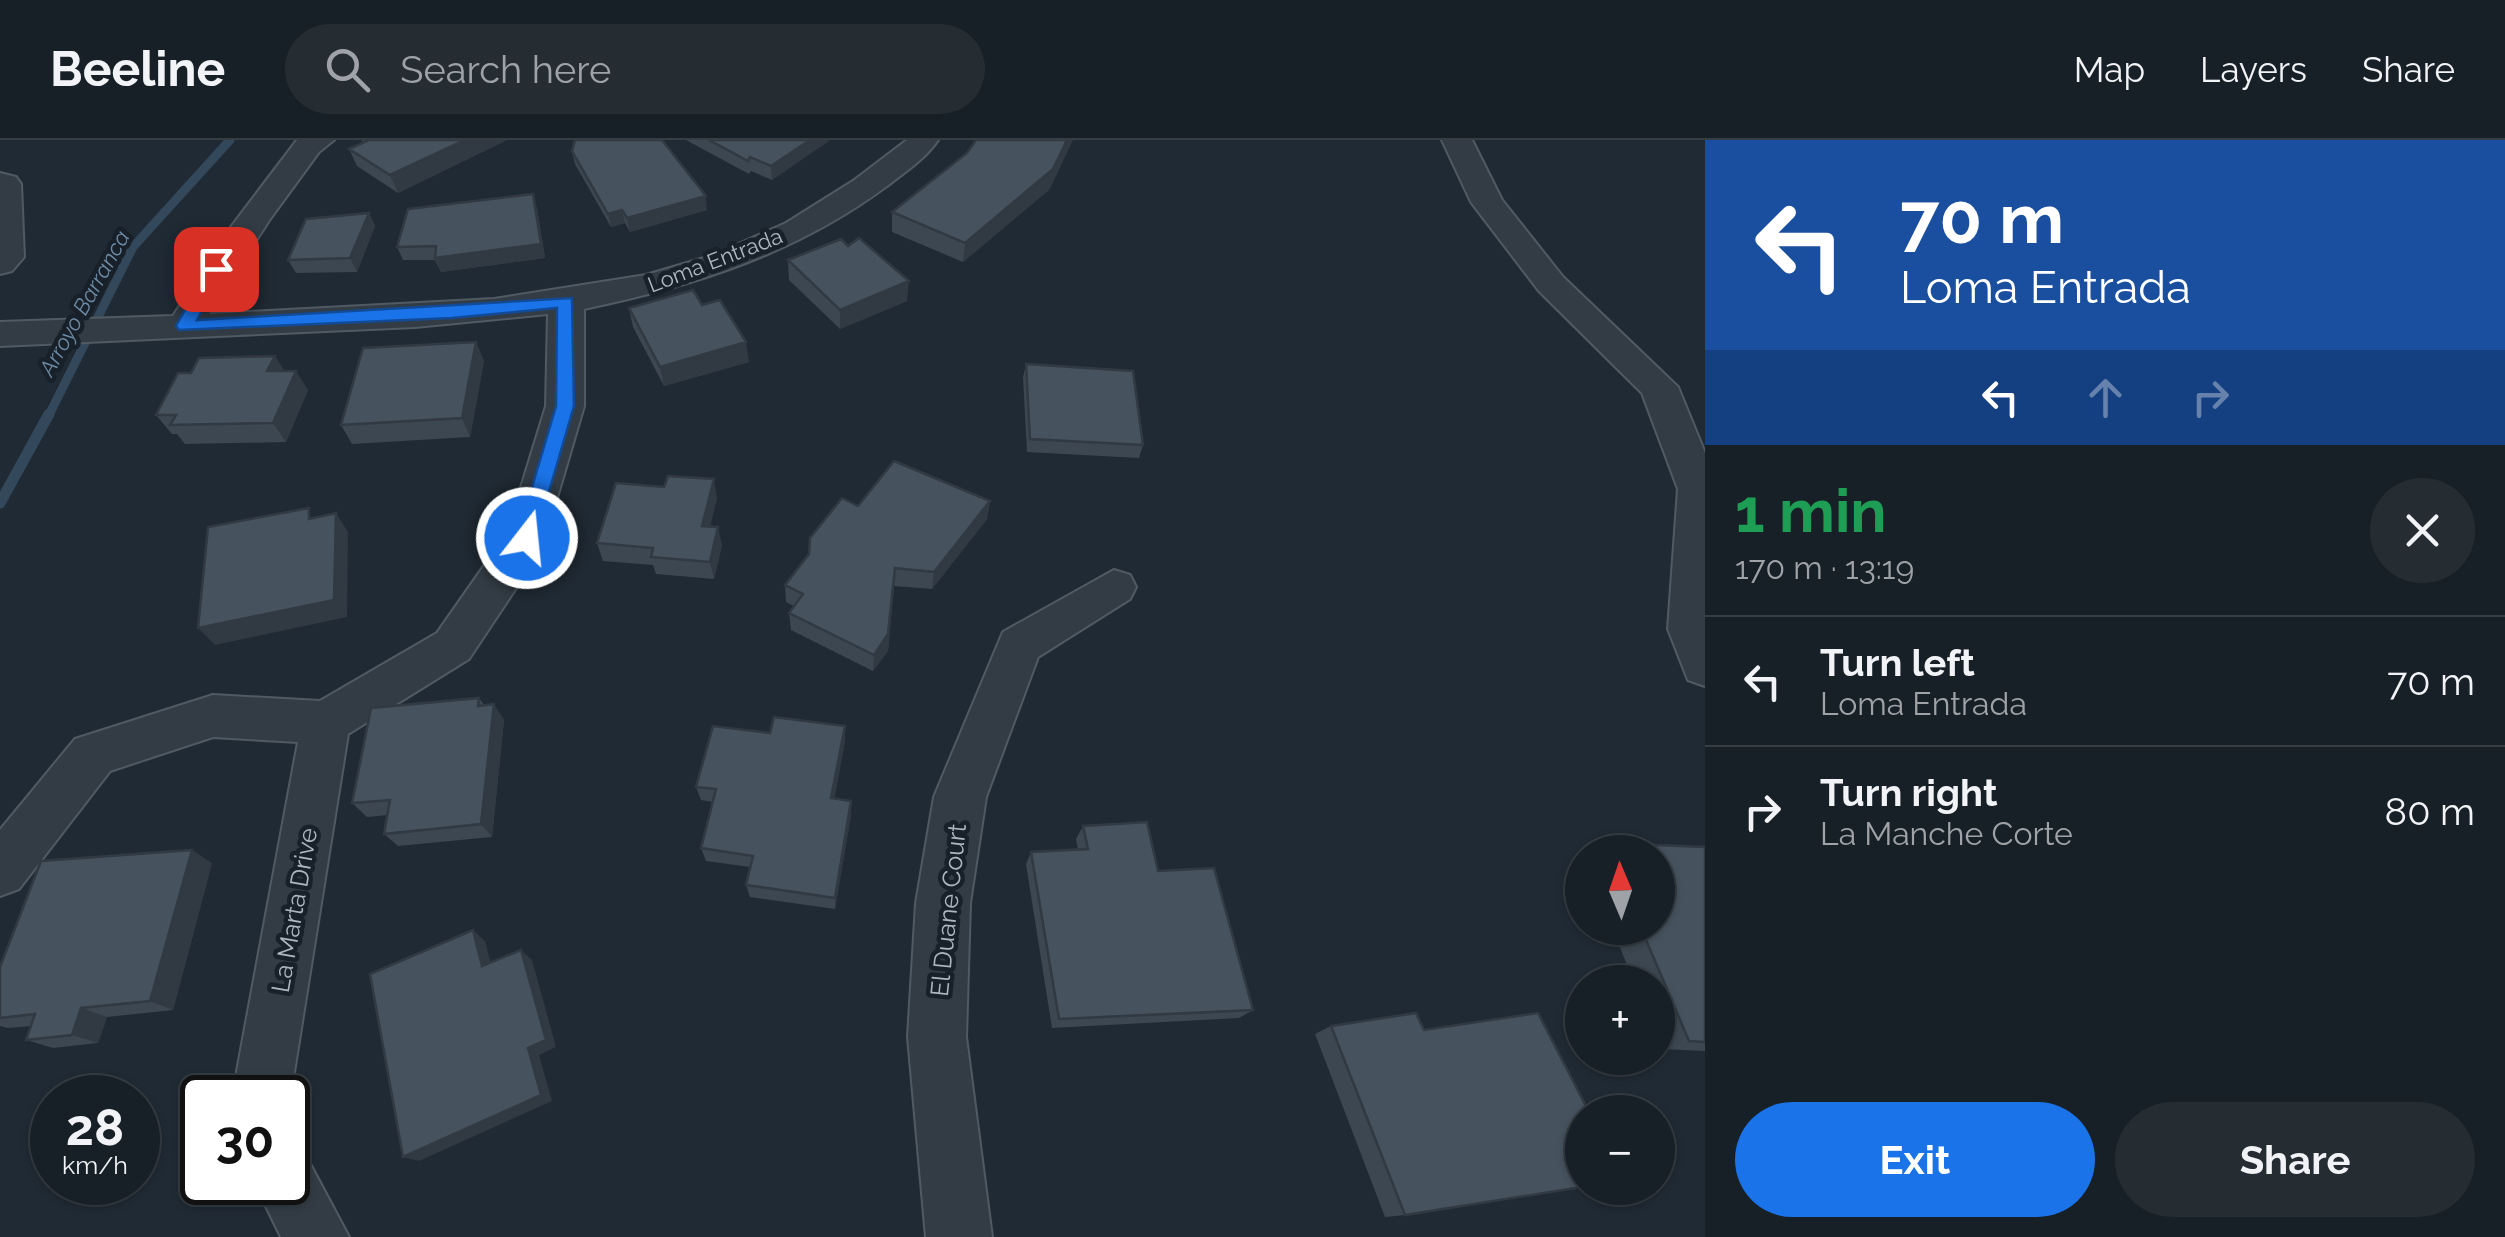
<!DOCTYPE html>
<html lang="en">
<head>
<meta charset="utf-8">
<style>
  body { margin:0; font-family:Raleway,sans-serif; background:#252d33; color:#f1f3f6; height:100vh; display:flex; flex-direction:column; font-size:38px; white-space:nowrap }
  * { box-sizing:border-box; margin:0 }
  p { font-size:32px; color:#9fa3a7 }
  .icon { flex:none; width:55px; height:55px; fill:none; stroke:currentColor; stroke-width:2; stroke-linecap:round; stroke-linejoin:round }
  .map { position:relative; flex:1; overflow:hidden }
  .details { display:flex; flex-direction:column; background:#182027; width:800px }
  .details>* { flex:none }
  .top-card { background:#1a4fa0; color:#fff; overflow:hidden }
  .needle { width:65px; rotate:358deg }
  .buttons { position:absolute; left:1565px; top:695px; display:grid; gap:20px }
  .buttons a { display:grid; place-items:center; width:110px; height:110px; border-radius:50%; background:#182027; box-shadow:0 2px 8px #0004,0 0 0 2px #363e44; font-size:50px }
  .speed { position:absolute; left:30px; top:935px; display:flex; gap:20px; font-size:50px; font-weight:700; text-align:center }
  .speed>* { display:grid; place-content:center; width:130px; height:130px; border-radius:50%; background:#182027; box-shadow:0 2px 8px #0004,0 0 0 2px #363e44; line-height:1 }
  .speed small { font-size:25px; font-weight:400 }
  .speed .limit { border:5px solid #111; border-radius:15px; background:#fff; color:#111 }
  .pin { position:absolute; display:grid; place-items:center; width:85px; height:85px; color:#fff; margin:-42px; border-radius:20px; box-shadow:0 5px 15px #0006 }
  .me { position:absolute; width:110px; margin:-55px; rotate:16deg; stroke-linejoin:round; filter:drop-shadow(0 0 8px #0008) }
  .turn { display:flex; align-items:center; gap:35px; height:210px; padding:0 30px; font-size:45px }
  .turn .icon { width:130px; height:130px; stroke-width:2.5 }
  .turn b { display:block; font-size:70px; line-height:85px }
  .lanes { display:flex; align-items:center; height:95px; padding:0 30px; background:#0003; justify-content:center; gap:50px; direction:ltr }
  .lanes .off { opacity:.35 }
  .round { display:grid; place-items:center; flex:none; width:105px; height:105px; border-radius:52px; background:#252d33 }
  .overview { display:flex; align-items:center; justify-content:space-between; height:170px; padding:0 30px }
  h1 { font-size:60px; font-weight:700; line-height:75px; color:#1e9e55 }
  .primary-button { display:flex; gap:20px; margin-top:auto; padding:20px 30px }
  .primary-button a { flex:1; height:115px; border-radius:60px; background:#1a73e8; color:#fff; font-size:40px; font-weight:700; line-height:115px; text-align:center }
  .primary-button a+a { background:#252d33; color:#f1f3f6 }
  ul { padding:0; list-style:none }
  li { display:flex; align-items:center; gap:30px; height:130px; padding:0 30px; border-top:2px solid #363e44 }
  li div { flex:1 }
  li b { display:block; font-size:38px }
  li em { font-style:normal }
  header { display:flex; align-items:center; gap:60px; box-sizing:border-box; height:140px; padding:0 50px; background:#182027; border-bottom:2px solid #363e44 }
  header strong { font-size:48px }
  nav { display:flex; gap:55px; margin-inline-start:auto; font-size:35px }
  .search { width:700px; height:90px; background:#252d33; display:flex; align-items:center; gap:25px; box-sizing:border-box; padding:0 35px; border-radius:55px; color:#9fa3a7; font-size:38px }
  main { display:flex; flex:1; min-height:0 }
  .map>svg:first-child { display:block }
</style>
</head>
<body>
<header>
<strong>Beeline</strong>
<div class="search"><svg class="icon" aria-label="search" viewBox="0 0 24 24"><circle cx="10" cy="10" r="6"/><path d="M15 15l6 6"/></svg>Search here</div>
<nav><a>Map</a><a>Layers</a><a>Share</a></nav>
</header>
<main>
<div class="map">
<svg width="1705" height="1097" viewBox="0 0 1705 1097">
  <rect width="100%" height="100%" fill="#202a34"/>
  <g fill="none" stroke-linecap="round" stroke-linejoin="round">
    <!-- stream-far1 -->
    <path stroke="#33485b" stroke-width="9" d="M48,277L133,107L230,0"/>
    <!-- stream -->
    <path stroke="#33485b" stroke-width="11" d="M0,363L49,274"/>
    <defs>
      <path id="minor" d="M297,0H334L319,12L270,79L209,174L494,159L646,135L714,115L786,83L853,41L907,0H938C925,19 905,32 887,46C795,114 694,146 584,169V266L542,409L469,519L348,594L288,970V958H232L298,602L213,597L110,631L19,749L0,756V690L75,599L213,555L320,561L437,493L507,393L546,266L548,174L415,187L0,206V182L173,176L231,87Z
        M1442,0H1472L1502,60L1563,137L1678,247L1705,313V546L1688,540L1668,489L1678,349L1642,253L1539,151L1471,62Z
        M0,33L16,37L21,44L24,117L12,131L0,134Z
        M1114,430L1130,435L1136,447L1130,459L1038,517L986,657L970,763L966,897L992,1097H926L908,897L916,763L934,657L1003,492Z
        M288,1011L308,1020L349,1097H281L254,1042H288Z"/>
    </defs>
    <!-- minor casing -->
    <use href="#minor" stroke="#505a63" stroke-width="4"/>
    <!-- minor -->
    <use href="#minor" fill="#333c45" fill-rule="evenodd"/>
  </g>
  <!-- wall -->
  <path fill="#3c4751" d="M362,0H507L398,53L357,26L349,9L363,3Z
    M686,0H830L772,40L751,31L749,34Z
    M572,11L707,70L630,92L625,83L611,87L575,24Z
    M1050,49L963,122L892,92V72Z
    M537,68L545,118L441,132L435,120H403L397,107Z
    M369,73L375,86L357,132L296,133L288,120Z
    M788,120L907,161L840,189L789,140Z
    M629,168L749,222L664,246L633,187Z
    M476,202L484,221L470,297L352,304L341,285Z
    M275,216L284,231L308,250L286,302L185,304L177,294H172L156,275L191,233Z
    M1026,224L1143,305L1139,318L1027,312L1023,237Z
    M717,358L710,386L722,405L714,439L656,434L653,425L603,421L597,403Z
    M990,361L987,379L932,449L894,446L888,511L873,531L791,490L789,473L794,466L786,462L785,445L858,366Z
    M479,558L484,565L504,580L492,697L398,706L384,694L388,675L367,677L352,663Z
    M845,586V601L834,659L851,675L835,769L750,757L746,745L750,727L706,721L701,708L713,662L701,660L696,647L770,593Z
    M1083,686L1158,731L1253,870L1239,878L1052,888L1026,724L1031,712L1078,710L1076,699Z
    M1605,703L1705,707V911L1661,909L1658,900V842H1634L1612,788H1658V712H1589Z
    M212,723L173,870L107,877L98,903L53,908L26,900L31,886L8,888L0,886V827Z
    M1331,886L1405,1075L1385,1077L1315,894Z"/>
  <!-- shaded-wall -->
  <path fill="#313942" d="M465,0H507L398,53L390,35Z
    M810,0H830L772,40L771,26Z
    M1067,0H1073L1050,49L963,122L965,103Z
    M533,54L537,68L545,118L441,132L435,118Z
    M706,56L707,70L630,92L627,78Z
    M622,70L625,83L611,87L608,74Z
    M369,73L375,86L357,132L350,118Z
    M909,141L907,161L840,189V170Z
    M476,202L484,221L470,297L462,278Z
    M746,202L749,222L664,246L660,227Z
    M275,216L287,235L267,231Z
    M296,231L308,250L286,302L273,283Z
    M714,339L717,358L705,404L702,386Z
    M990,361L987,379L932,449L934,432Z
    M336,373L348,392L347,477L215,505L198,488Z
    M718,387L722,405L714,439L710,422Z
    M895,428L888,511L873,531L874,515Z
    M494,564L504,580L492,697L481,684Z
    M845,586V601L832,672L831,658Z
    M851,661V675L835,769V758Z
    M192,710L212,723L173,870L150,861Z
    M473,790L485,801L494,836L482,826Z
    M521,810L532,820L556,907L539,915L552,961L419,1021L403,1017L528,908Z
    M81,868L107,877L98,903L72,895Z"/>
  <!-- building -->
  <path fill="#46525e" stroke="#313942" stroke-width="2.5" d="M369,0H465L390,35L349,9Z
    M575,0H662L706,56L627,78L622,70L608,74L572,11Z
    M709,0H810L771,26L750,17L748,21Z
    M976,0H1067L1053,29L965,103L892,72L967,13Z
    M533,54L541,104L435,118L436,106L397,107L408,69Z
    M369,73L350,118L288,120L306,79Z
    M859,98L909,141L840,170L788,120L841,99L848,106Z
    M693,150L702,165L720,160L746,202L660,227L629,168Z
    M476,202L462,278L341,285L363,208Z
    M275,216L267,231H296L273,283L170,285L176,275H156L178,233H191L199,218Z
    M1026,224L1133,231L1143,305L1030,299Z
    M894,321L990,361L934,432L895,428L888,494L874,515L789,473L803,454L785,445L809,414L810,398L842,358L858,366Z
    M668,336L714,339L702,386L718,387L710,422L651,417L653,408L597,403L616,343L664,347Z
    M309,368V379L336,373L334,460L198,488L208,387Z
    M479,558L478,566L494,564L481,684L384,694L390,660L352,663L371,568Z
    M774,577L845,586L831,658L851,661L835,758L746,745L753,716L701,708L716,649L696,647L713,586L770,593Z
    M1147,682L1158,731L1214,728L1253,870L1059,879L1031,712L1088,709L1083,686Z
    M1605,703L1705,707V902L1689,901L1641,788H1658V712H1609Z
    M192,710L150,861L81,868L72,895L26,900L35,874L0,878V827L41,721Z
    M473,790L482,826L521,810L546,900L528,908L541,955L403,1017L370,834Z
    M1416,873L1424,890L1538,873L1589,972H1582V1047L1405,1075L1331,886Z"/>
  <!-- route -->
  <path fill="#1a73e8" stroke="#114b97" stroke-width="2.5" d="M216,124L224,129L197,180L572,158L574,266L534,403H520L517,398L556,266L557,168L452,178L179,190L176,186L208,129Z"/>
  <g text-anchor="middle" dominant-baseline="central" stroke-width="9" stroke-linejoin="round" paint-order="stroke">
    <!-- far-street labels -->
    <g font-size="22" fill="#adb7c2" stroke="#182129">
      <text transform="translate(715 120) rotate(-21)">Loma Entrada</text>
    </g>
    <!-- far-water labels -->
    <g font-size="22" font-style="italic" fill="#6e8ba5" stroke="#182129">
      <text transform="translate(84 163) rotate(-61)">Arroyo Barranca</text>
    </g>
    <!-- street labels -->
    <g font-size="25" fill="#adb7c2" stroke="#182129">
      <text transform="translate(294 770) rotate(-80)">La Marta Drive</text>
      <text transform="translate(948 770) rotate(-84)">El Duane Court</text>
    </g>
  </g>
</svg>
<div class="buttons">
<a><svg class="needle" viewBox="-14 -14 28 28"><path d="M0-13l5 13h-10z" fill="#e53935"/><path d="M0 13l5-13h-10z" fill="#9fa3a7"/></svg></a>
<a>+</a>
<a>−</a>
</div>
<div class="speed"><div>28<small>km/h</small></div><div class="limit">30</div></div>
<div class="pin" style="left:216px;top:129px;background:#d93025"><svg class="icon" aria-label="arrive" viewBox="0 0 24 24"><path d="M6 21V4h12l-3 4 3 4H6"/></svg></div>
<svg class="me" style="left:527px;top:398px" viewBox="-20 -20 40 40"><circle r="17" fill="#1a73e8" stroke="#fff" stroke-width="3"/><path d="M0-11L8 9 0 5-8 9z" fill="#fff"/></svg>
</div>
<section class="details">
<div class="top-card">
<div class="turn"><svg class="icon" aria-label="left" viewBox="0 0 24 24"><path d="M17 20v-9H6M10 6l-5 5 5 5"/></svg><div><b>70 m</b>Loma Entrada</div></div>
<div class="lanes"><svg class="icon" aria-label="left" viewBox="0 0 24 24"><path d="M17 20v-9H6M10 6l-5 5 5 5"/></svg><svg class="icon off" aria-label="ahead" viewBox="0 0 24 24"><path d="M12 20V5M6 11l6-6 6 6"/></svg><svg class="icon off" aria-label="right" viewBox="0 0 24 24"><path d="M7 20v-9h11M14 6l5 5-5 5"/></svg></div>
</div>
<div class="overview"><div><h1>1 min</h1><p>170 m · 13:19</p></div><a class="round"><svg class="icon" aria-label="close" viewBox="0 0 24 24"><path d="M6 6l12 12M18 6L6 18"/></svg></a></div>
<ul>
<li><svg class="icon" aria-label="left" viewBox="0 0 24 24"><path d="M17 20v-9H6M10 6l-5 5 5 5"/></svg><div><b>Turn left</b><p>Loma Entrada</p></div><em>70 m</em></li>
<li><svg class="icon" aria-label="right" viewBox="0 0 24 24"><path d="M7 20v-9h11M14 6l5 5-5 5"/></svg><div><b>Turn right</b><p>La Manche Corte</p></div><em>80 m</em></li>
</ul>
<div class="primary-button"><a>Exit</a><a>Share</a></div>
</section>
</main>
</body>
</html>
